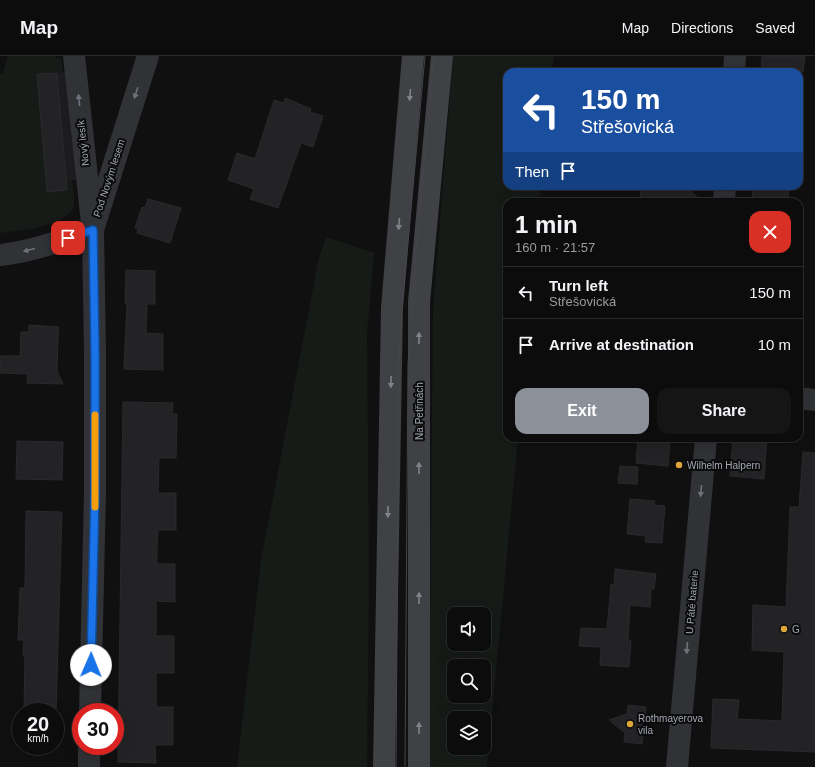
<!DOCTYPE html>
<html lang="en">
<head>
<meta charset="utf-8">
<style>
  body { margin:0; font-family:Helvetica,sans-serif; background:#151516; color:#f1f3f6; height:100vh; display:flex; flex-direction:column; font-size:15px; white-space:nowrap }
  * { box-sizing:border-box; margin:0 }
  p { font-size:13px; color:#9a9b9d }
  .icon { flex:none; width:22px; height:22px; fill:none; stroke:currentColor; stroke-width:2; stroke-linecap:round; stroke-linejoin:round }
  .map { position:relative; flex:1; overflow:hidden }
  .panel { position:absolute; left:503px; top:142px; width:300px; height:244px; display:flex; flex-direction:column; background:#0c0c0d; border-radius:12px; box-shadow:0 4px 16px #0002,0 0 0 1px #2c2c2e }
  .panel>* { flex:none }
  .hud { position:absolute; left:503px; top:12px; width:300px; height:122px; border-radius:12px; box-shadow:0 4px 16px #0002,0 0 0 1px #2c2c2e; background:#1a4fa0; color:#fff; overflow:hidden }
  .tools { position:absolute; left:447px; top:551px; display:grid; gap:8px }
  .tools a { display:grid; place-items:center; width:44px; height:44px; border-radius:8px; background:#0c0c0d; box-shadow:0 4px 16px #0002,0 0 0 1px #2c2c2e; font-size:20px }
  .speed { position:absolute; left:12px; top:647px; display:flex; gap:8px; font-size:20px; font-weight:700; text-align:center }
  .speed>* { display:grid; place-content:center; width:52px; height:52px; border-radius:50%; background:#0c0c0d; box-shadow:0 4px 16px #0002,0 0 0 1px #2c2c2e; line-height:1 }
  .speed small { font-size:10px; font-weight:400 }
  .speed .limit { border:6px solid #d22; background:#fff; color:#111 }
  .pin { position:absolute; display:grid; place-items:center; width:34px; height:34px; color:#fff; margin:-17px; border-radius:8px; box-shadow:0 2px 6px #0006 }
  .me { position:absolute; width:44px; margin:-22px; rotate:1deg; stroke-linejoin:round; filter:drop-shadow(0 0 3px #0008) }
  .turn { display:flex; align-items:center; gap:14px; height:84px; padding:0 12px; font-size:18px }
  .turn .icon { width:52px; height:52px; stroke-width:2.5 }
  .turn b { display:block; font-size:28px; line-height:34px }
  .then { display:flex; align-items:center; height:38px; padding:0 12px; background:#0003; gap:8px; font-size:15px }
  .round { display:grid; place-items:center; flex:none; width:42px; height:42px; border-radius:12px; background:#151516 }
  .head { display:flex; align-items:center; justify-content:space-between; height:68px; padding:0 12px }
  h1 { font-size:24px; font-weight:700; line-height:30px }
  .action { display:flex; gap:8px; margin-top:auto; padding:8px 12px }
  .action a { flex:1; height:46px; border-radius:12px; background:#8c9099; color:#fff; font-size:16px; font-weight:700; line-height:46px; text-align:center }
  .action a+a { background:#151516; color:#f1f3f6 }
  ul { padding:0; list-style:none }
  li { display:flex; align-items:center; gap:12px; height:52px; padding:0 12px; border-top:1px solid #2c2c2e }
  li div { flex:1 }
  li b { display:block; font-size:15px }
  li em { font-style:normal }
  header { display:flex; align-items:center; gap:24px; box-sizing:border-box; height:56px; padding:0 20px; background:#0c0c0d; border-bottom:1px solid #2c2c2e }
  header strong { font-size:19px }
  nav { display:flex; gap:22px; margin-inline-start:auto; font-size:14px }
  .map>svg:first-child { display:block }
</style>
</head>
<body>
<header>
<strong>Map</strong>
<nav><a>Map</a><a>Directions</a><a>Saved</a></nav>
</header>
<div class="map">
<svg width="815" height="711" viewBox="0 0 815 711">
  <rect width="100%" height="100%" fill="#101011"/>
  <!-- built -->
  <path fill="#1c1c1e" d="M63,16H69L79,124H66L67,134L47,136L37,18Z"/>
  <!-- green -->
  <path fill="#171b17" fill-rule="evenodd" d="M8,0H56V3L61,2L63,16L38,18L47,136L67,134L66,124H72C72,131 75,141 74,148C72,170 17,175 0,177V18L3,17Z
    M453,0H554L552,16H507V130H541L540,146H507V382H518L487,711H429L433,254ZM454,558H484V588H454ZM454,610H484V640H454ZM454,662H484V692H454Z
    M326,181L374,197L367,277L369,525L367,711H237L261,504L319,202Z"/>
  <!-- building -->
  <path fill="#232325" stroke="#2a2a2d" d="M762,0H805L803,16H761Z
    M57,17L67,134L47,136L37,18Z
    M285,42L311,53L310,56L323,60L313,91L301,87L278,152L250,143L254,133L228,124L237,97L255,103L274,44L284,47Z
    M641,130H686L702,146H640Z
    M753,130H789L788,146H752Z
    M148,143L181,152L170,187L137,177L138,173L135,172L142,151L145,152Z
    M126,214L155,215V248H147L146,277L163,278V314L124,313L127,247H125Z
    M29,269L59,271L58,281L57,315L63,328L27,327L28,318L0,317V300H20L21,276H29Z
    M123,346L173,347L172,358H177L176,402H159L158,437H176V474H158L157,491V508H175V546L156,545V580H174V617H156V651H173V689H155L156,707L118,706Z
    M638,382H670L668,410L636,407Z
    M733,382H767L764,423L730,420Z
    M17,385L63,386L62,424L16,423Z
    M803,396L815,397V696L711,692L713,643L739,644L737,663L782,665L784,596L752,594L753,549L786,551L790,451H799Z
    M620,410L638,411L637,428L618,427Z
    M630,443L655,445L654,449L665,450L662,487L645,486L646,480L627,478Z
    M26,455L62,456L56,656H24L25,600H23L24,584H18L20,532H25Z
    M615,513L656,518L654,533H651L650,551L630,549L628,585H631L629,611L600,609L601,591L579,590L581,572L607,573L611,528L614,529Z
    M628,649L646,651L642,688L624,686L625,677L609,664L627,658Z"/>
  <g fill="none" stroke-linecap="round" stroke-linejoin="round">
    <!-- street -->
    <path stroke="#313236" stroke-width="22" d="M74,0L92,167
      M734,16L735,0
      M724,146L725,130
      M0,199C32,196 62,184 93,174
      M799,342L815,344
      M90,656L95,437V297L93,174L148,0
      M89,711V690
      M677,711L706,382"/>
    <!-- secondary -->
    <path stroke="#404145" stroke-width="22" d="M384,711L392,252L413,0
      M419,711V246L442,0"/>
    <!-- tram -->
    <path stroke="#45464a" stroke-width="1" d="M396,711L399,307L402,252L425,0
      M405,711L408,308L417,179L434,0"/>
  </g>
  <!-- one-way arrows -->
  <defs><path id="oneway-solid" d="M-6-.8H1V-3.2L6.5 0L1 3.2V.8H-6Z"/></defs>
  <g fill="#6f727a">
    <use href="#oneway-solid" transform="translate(136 37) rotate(108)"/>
    <use href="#oneway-solid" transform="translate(79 44) rotate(-96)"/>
    <use href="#oneway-solid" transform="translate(29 194) rotate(166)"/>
    <use href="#oneway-solid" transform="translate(701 435) rotate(95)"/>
    <use href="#oneway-solid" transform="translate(687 592) rotate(95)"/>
  </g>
  <g fill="#80838b">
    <use href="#oneway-solid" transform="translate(410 39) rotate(95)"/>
    <use href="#oneway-solid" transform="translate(399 168) rotate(95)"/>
    <use href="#oneway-solid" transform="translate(419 282) rotate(-90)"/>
    <use href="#oneway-solid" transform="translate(391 326) rotate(91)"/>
    <use href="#oneway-solid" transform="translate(419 412) rotate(-90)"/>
    <use href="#oneway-solid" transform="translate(388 456) rotate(91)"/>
    <use href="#oneway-solid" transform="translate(419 542) rotate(-90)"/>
    <use href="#oneway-solid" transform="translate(419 672) rotate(-90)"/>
  </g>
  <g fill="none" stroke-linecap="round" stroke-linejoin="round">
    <defs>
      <path id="route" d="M68,182L93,174L95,297V437L91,609"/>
    </defs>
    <!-- route casing -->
    <use href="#route" stroke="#114b97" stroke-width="10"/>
    <!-- route -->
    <use href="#route" stroke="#1a73e8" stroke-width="7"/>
    <!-- slow -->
    <path stroke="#f59e0b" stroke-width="7" d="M95,451V359"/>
  </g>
  <!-- markers -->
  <g fill="#dea63b" stroke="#0b0b0c" stroke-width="1.5">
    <circle cx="679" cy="409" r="4"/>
    <circle cx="784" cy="573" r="4"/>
    <circle cx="630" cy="668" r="4"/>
  </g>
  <g text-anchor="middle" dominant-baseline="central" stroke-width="4" stroke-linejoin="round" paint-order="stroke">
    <!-- street labels -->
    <g font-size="10" fill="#a2a7b1" stroke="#0b0b0c">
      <text transform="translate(83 87) rotate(-96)">Nový lesík</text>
      <text transform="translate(109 122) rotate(-72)">Pod Novým lesem</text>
      <text transform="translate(419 355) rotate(-90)">Na Petřinách</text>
      <text transform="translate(692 546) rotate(-85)">U Páté baterie</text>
    </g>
    <!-- poi labels -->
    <g font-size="10" fill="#a2a7b1" stroke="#0b0b0c" text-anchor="start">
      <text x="687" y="409">Wilhelm Halpern</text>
      <text x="792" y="573">G</text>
      <text x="638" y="662">Rothmayerova<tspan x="638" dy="12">vila</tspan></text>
    </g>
  </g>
</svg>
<div class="tools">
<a><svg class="icon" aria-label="sound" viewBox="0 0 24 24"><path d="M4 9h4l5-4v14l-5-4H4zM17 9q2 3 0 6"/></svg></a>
<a><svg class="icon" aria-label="search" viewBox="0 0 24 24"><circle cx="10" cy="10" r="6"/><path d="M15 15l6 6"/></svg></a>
<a><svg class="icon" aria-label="layers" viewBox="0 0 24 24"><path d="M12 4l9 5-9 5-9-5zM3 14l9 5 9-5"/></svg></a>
</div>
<div class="speed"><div>20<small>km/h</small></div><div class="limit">30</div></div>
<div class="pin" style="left:68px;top:182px;background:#d93025"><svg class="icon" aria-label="arrive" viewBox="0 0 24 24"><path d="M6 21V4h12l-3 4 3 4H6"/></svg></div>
<svg class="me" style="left:91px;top:609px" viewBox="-20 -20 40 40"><circle r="19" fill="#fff"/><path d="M0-13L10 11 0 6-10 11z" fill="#1a73e8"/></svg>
<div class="hud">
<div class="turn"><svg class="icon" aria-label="left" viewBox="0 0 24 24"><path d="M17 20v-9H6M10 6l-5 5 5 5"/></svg><div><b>150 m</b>Střešovická</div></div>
<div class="then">Then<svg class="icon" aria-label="arrive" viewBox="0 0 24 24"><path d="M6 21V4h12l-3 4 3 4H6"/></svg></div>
</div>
<section class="panel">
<div class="head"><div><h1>1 min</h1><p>160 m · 21:57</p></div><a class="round" style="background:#d93025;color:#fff"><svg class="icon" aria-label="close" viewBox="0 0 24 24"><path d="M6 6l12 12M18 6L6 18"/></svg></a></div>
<ul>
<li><svg class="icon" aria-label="left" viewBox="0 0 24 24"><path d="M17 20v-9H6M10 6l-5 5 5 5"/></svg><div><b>Turn left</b><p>Střešovická</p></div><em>150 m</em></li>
<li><svg class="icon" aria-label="arrive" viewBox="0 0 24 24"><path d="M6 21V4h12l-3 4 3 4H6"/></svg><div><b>Arrive at destination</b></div><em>10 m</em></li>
</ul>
<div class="action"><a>Exit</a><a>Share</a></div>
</section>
</div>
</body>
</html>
